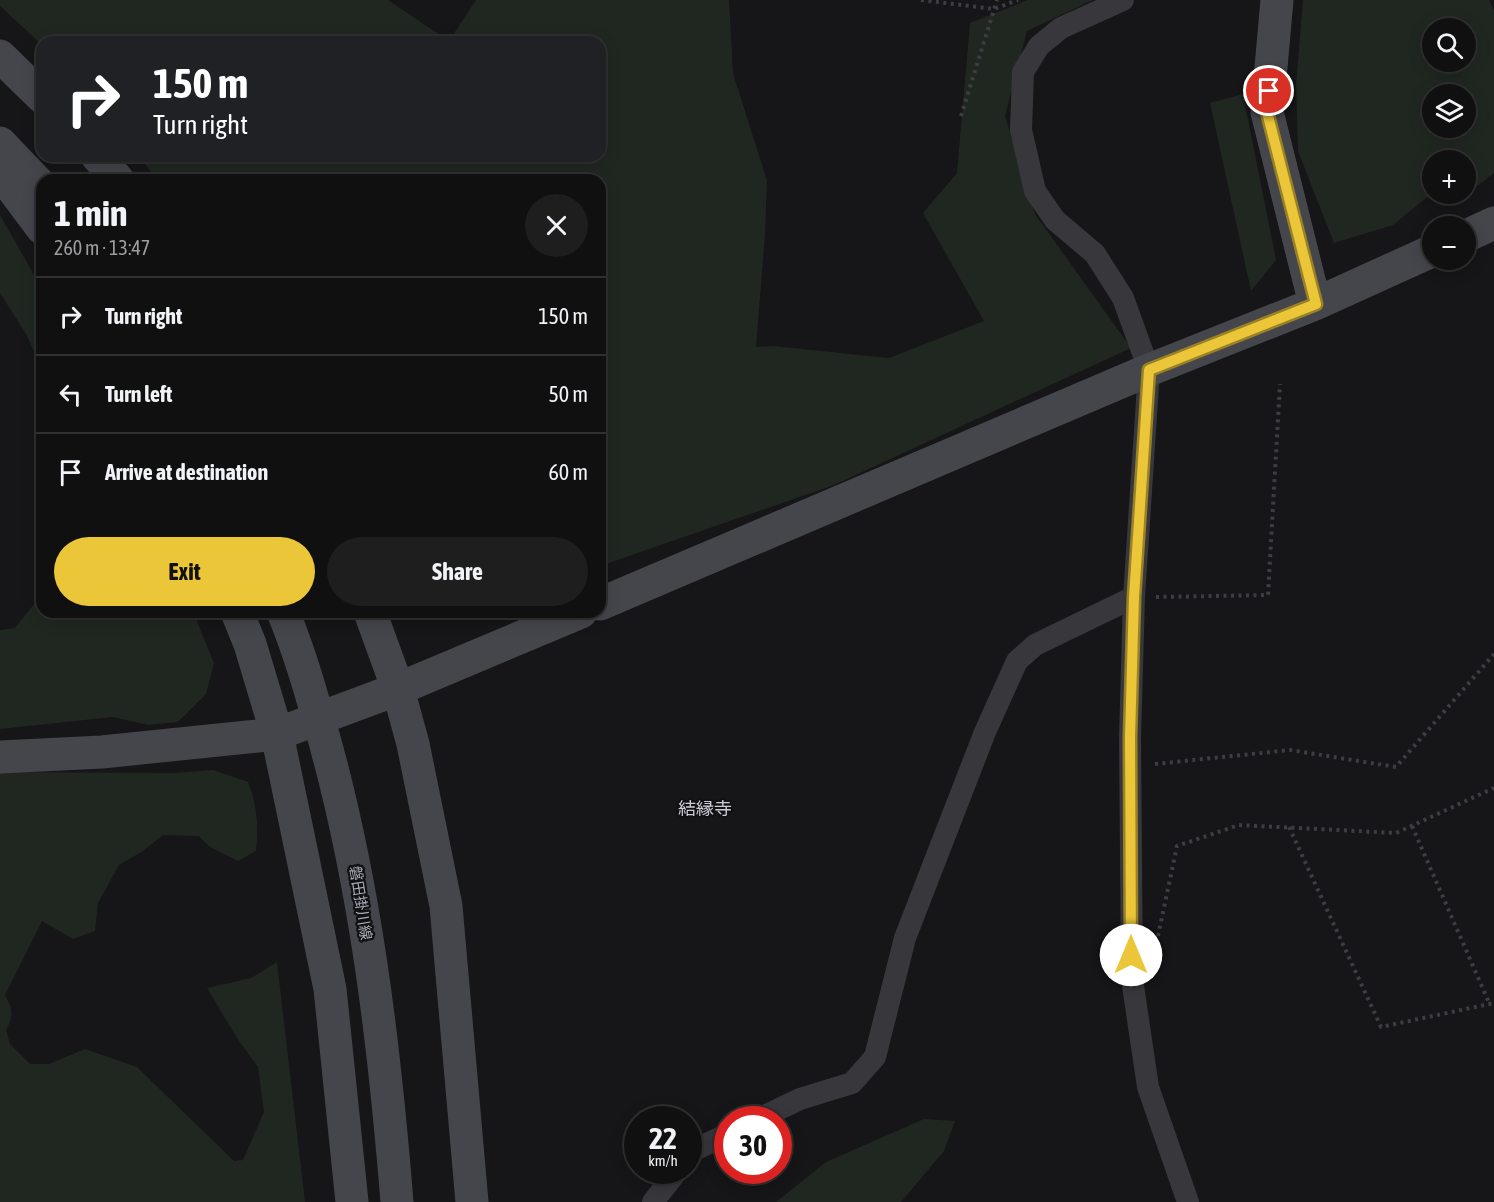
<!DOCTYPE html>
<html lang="en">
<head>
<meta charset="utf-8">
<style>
  body { margin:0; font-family:"Asap Condensed","Noto Sans JP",sans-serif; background:#1e1e1f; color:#f1f3f6; height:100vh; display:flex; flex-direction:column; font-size:22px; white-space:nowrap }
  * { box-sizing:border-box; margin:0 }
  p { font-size:20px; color:#9c9d9f }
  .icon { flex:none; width:33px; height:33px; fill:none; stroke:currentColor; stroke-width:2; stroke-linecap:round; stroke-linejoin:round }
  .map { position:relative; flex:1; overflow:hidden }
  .side { position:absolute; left:36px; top:174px; width:570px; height:444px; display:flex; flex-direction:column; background:#101011; border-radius:18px; box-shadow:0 3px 15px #0003,0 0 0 2px #303031 }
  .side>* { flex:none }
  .hud { position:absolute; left:36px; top:36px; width:570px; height:126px; border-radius:18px; box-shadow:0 3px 15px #0003,0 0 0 2px #303031; background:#202124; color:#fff; overflow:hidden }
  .controls { position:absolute; left:1422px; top:18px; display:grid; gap:12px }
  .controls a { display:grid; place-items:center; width:54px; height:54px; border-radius:50%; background:#101011; box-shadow:0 3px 15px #0003,0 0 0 2px #303031; font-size:30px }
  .speed { position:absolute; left:624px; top:1106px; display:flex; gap:12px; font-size:30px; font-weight:700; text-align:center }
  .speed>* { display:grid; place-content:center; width:78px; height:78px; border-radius:50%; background:#101011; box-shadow:0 3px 15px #0003,0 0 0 2px #303031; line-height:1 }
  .speed small { font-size:15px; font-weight:400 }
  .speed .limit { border:9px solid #d22; background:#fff; color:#111 }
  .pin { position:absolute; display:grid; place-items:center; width:51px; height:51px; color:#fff; margin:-26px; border:3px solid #fff; border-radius:50%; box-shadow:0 2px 6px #0007 }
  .me { position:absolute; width:66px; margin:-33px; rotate:0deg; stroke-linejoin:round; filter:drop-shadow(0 0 4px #0008) }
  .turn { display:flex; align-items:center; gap:21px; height:126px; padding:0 18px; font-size:27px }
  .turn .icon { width:78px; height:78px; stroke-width:2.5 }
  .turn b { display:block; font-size:42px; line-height:51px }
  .round { display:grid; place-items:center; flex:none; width:63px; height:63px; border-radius:32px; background:#1e1e1f }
  .summary { display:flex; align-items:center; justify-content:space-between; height:102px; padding:0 18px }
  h1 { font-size:36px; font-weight:700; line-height:45px }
  .cta { display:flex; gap:12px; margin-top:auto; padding:12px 18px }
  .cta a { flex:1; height:69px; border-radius:36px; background:#ebc639; color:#111; font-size:24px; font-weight:700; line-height:69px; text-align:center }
  .cta a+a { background:#1e1e1f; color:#f1f3f6 }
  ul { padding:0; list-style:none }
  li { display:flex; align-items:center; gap:18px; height:78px; padding:0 18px; border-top:2px solid #303031 }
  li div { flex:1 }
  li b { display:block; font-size:22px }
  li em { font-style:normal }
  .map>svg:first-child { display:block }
</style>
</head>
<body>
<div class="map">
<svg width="1494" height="1202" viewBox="0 0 1494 1202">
  <rect width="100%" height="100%" fill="#161517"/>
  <!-- green -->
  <path fill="#202721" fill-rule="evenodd" d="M0,0H388L449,41L476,0H729L733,73L767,181L765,235L756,347L773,346L889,358L984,321L923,213L957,173L970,23L1028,0H1093L1027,31L1005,116L1035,214L1131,348L834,485L600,566V180H157L139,156H600V42H42V45L0,6Z
    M1303,0H1489L1494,11V173L1461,199V194H1466V160H1432V193L1393,225L1334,243L1298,151L1296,85ZM1432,28H1466V62H1432ZM1432,94H1466V128H1432Z
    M1243,94L1276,260L1251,291L1210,103Z
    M0,215L42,289V369L26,334L0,293Z
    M42,594V612H193L214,663L206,694L178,722L148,725L113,717L0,729V630L15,628Z
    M213,770L248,782C257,805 259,827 256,851L238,861L210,847L199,836L163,835L143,851L119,865L98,903L95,931L73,939L42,921L5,995C13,1009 14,1016 6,1030L10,1044L30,1064H49L85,1049L137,1067L234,1161L243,1160L264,1112L258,1067L237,1038L207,988L251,978L277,962L305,1202H0V772L174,773Z
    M924,1119L955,1121L944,1151L901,1202H776L826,1162Z"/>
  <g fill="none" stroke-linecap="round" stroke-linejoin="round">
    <!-- path -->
    <path stroke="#3d3e43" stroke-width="4" stroke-dasharray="3 4.5" stroke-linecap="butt" d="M921,0L994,9L1018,0
      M961,116L997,0
      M1156,597L1268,595L1280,384
      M1155,764L1290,750L1396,767L1494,654
      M1412,826L1490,1005
      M1289,827L1381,1027L1494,1003
      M1158,936L1177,846L1239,825L1396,833L1494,788"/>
    <!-- street -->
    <path stroke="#37373c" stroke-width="22" d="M1123,0L1061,28L1039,46L1023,72L1021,130L1035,191L1055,220L1095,254L1123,298L1149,370L1134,597L1130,737L1132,979L1148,1087L1188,1202
      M758,1119L800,1099L852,1083L875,1057L905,938L985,732L1017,661L1035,645L1134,597
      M688,1157L694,1150L728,1134
      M653,1202L678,1170"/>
    <!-- secondary -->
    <path stroke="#45464c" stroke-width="33" d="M1277,0L1267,112L1315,304
      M0,56L42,97
      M0,143L42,187
      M97,156L118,180
      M0,172L42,228
      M1466,236L1494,223
      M600,604L1149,370L1315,304L1432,251
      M237,612L250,644L277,734L330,989L352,1202
      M283,612C298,648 309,686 320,724C365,880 384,1041 397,1202
      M370,612L398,689L413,744L446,906L472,1202
      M0,757L102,752L277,734L398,689L581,612"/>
  </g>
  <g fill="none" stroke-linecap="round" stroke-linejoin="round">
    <defs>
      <path id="route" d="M1131,955L1130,737L1134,597L1149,370L1316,304L1267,112L1269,91"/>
    </defs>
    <!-- route casing -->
    <use href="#route" stroke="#998125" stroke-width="15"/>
    <!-- route -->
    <use href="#route" stroke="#ebc639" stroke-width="10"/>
  </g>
  <g text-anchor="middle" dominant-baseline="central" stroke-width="4.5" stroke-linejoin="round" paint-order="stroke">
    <!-- street labels -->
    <g font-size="15" fill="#a8abb7" stroke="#111012">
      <text transform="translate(361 903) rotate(81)">磐田掛川線</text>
    </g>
    <!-- quarter labels -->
    <g font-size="18" fill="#c9cad3" stroke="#111012">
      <text x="705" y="808">結縁寺</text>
    </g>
  </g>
</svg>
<div class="controls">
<a><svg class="icon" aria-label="search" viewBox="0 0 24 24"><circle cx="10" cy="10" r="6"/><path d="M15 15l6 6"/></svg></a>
<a><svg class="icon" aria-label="layers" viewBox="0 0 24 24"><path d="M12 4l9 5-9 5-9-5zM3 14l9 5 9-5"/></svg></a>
<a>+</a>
<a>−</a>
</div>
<div class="speed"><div>22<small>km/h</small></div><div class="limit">30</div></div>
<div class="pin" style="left:1269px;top:91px;background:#d93025"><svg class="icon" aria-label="arrive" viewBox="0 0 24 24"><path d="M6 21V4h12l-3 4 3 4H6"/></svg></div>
<svg class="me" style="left:1131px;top:955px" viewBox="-20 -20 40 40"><circle r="19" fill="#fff"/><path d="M0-13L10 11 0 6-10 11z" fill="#ebc639"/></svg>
<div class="hud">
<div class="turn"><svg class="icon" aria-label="right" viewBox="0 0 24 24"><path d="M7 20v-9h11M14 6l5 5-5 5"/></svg><div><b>150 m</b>Turn right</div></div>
</div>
<section class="side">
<div class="summary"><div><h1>1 min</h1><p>260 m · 13:47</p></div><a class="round"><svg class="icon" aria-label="close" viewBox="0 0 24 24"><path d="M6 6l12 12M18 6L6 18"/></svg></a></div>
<ul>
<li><svg class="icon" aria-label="right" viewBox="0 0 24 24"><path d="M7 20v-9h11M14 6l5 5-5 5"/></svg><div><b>Turn right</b></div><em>150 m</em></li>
<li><svg class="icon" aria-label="left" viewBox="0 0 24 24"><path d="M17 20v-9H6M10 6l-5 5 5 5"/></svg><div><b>Turn left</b></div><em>50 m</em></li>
<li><svg class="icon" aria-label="arrive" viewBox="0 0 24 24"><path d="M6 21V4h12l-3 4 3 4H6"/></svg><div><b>Arrive at destination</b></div><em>60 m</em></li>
</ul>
<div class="cta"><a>Exit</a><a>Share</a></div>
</section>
</div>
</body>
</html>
